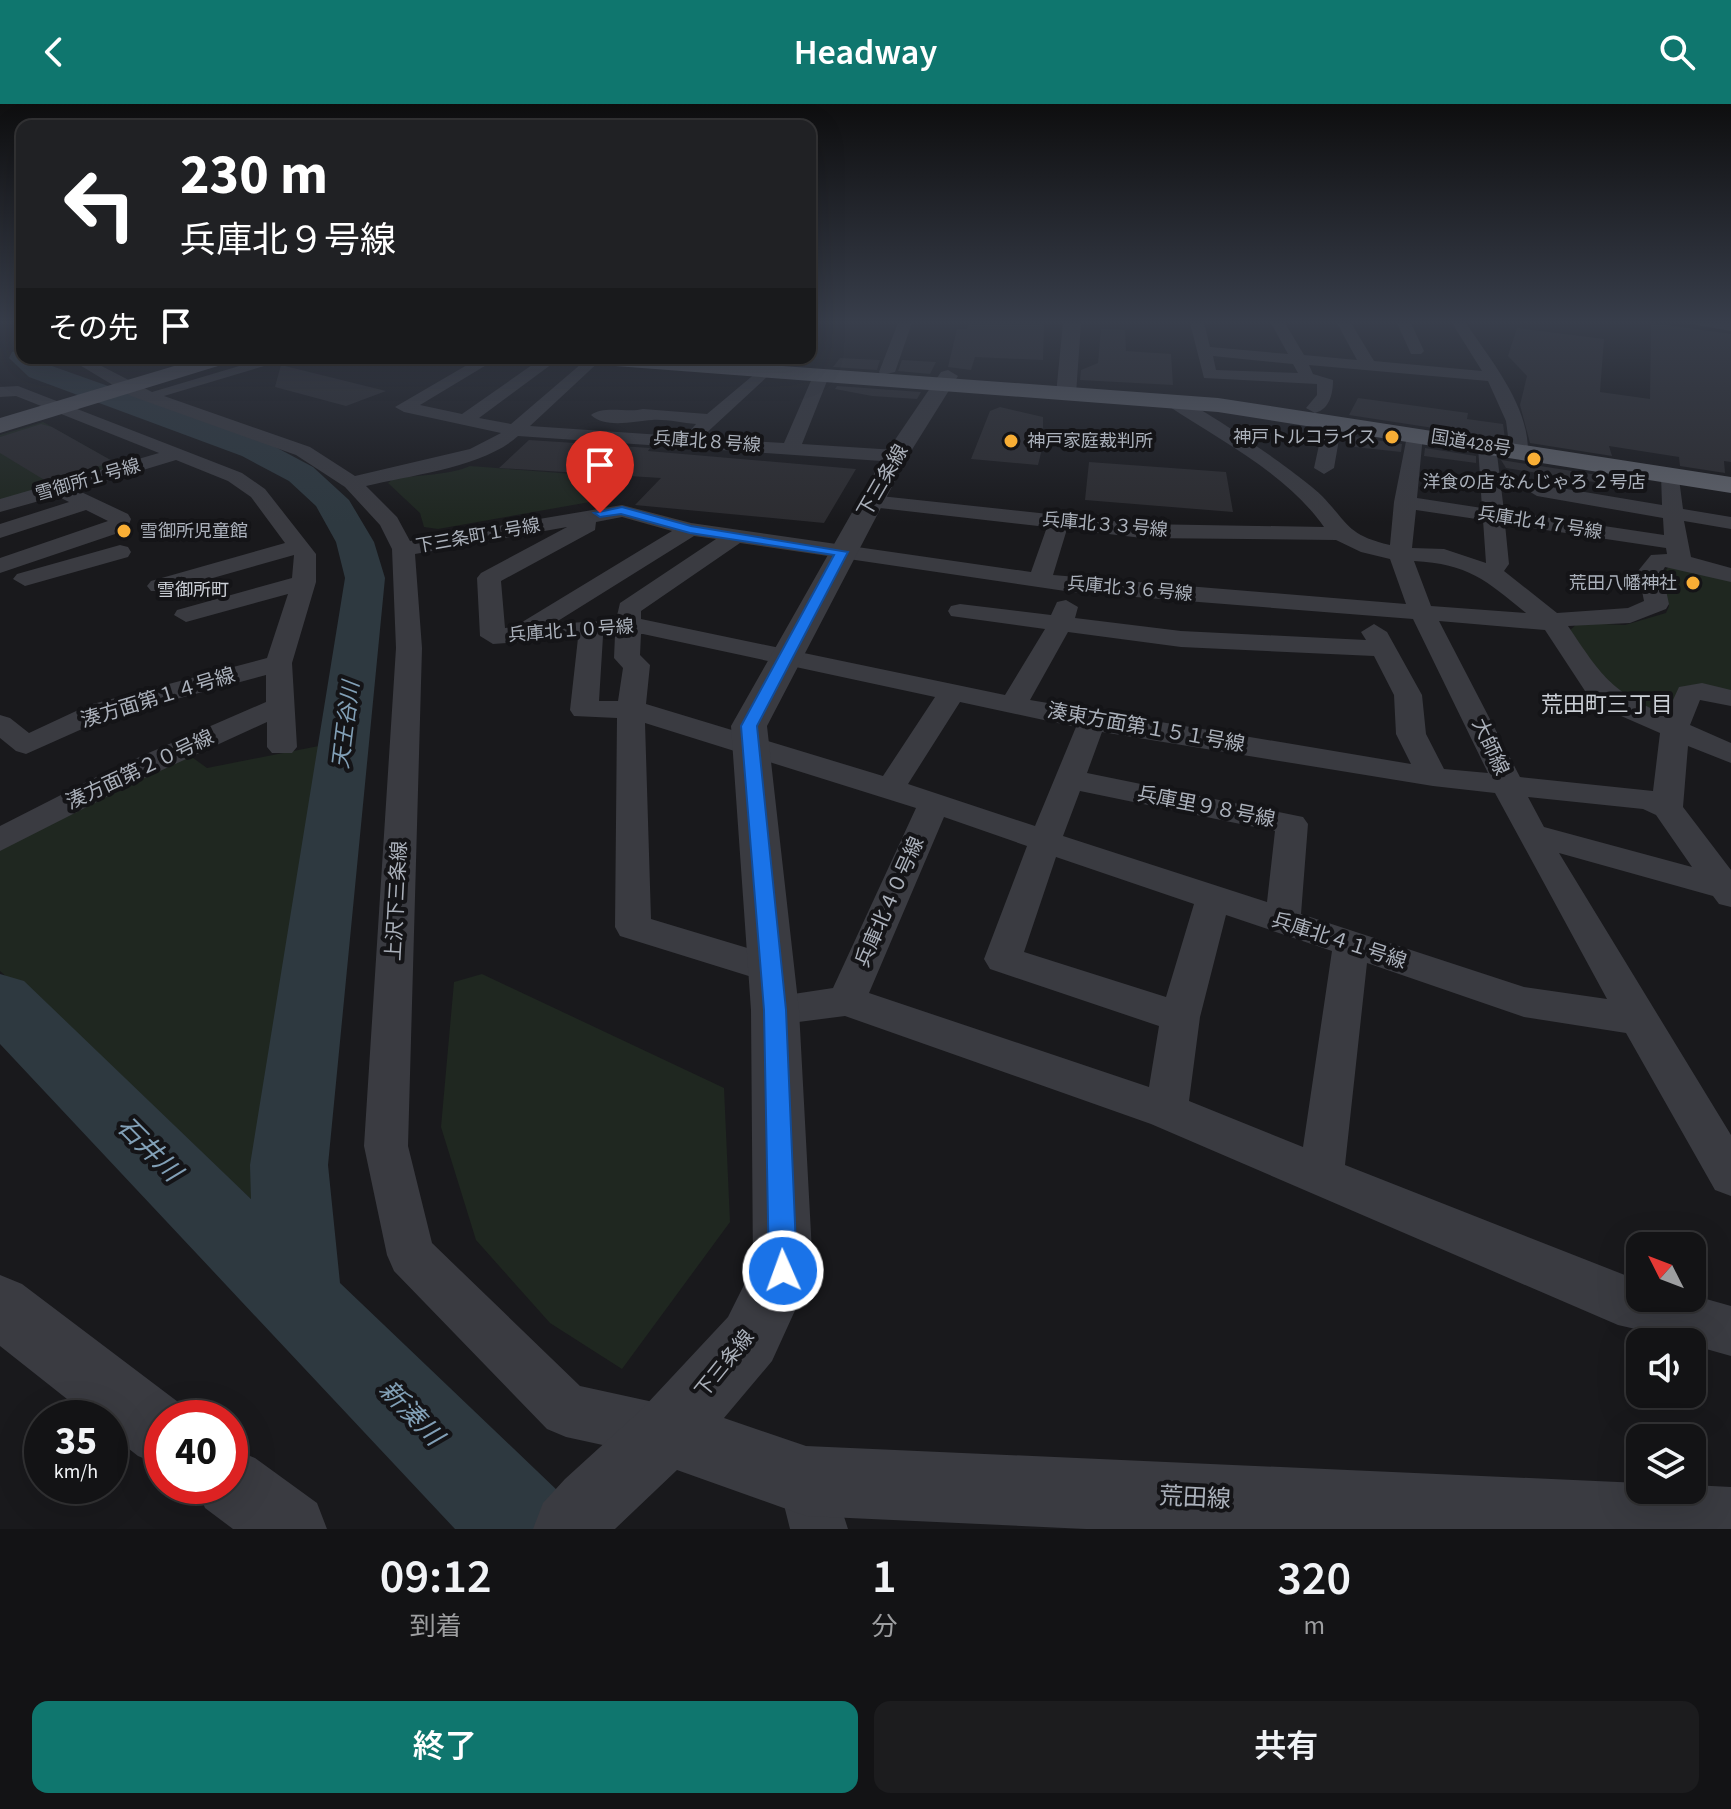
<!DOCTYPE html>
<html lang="ja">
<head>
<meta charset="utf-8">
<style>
  body { margin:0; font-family:"Source Sans 3","Noto Sans JP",sans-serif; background:#1c1c1e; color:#f1f3f6; height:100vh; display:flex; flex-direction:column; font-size:30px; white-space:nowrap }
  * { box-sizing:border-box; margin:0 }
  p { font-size:26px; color:#9d9ea0 }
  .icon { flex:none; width:44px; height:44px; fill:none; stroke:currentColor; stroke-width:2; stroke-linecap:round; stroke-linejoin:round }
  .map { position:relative; height:1425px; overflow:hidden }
  .drawer { display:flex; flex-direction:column; background:#131315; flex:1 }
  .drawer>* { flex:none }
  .banner { position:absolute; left:16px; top:16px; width:800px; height:244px; border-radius:16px; box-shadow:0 8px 32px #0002,0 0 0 2px #323234; background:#202124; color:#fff; overflow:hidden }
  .needle { width:52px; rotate:312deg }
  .controls { position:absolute; left:1626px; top:1128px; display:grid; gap:16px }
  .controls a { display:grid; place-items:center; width:80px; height:80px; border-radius:16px; background:#131315; box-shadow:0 8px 32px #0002,0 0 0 2px #323234; font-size:40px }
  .speed { position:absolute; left:24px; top:1296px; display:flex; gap:16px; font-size:40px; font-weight:700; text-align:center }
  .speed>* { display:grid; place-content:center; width:104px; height:104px; border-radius:50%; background:#131315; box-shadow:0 8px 32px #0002,0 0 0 2px #323234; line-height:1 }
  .speed small { font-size:20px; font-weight:400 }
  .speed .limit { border:12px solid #d22; background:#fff; color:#111 }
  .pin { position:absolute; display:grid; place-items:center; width:68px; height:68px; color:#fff; margin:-82px -34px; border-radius:50% 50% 50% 0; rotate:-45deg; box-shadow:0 0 8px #0007 }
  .pin .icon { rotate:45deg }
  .me { position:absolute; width:88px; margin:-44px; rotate:358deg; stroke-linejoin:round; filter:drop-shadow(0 0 6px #0008) }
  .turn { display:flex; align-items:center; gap:28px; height:168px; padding:0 32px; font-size:36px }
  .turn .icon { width:104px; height:104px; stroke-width:2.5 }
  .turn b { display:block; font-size:56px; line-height:68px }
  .then { display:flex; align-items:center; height:76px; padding:0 32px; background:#0003; gap:16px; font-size:30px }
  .eta { display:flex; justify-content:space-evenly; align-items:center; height:136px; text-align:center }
  .eta b { font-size:48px; font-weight:600; line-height:56px }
  .cta { display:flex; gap:16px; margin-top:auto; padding:16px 32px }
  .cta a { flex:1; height:92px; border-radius:16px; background:#0f766e; color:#fff; font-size:32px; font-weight:600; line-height:92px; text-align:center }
  .cta a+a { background:#1c1c1e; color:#f1f3f6 }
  header { display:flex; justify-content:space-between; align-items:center; height:104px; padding:0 32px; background:#0f766e; color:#fff; font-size:36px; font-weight:600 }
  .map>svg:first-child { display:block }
</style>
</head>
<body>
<header><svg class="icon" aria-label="back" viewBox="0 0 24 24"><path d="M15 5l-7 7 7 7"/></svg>Headway<svg class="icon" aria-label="search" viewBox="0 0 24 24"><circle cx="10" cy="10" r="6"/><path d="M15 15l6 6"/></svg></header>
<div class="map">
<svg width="1731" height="1425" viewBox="0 0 1731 1425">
  <rect width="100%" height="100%" fill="#19191c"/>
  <!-- green -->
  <path fill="#1f2720" d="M43,318L123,363L0,398V331Z
    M470,362L625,374L601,396L438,425L424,423L420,409L388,379L393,375C416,371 451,371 470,362Z
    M1670,461L1731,476V590L1701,583L1670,613L1611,587L1569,527L1578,519L1625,521L1666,509L1669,502L1662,471Z
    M329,640L272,1114L0,867V744L189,651L207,664Z
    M482,870L724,984L730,1118L622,1265L550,1219L476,1136L441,1023L454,878Z"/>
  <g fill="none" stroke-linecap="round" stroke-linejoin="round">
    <!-- river -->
    <path fill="#2e3940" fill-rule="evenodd" d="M22,246V254H39L49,261L266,338L313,363L349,396L374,438L385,474L328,1061L340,1179L560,1389L575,1425H455L0,940V870L24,877L251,1095L250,1061L345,474L336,438L316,402L289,377L242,352L29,273L9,254L12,248Z"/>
  </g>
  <!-- building -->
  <path fill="#2c2c30" d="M968,219H1044L1043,256L975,253L971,266L948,263L957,225H967Z
    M1651,219L1731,230V358L1724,357L1725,369L1680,362L1679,353L1609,342L1612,352L1530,339L1520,301L1527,272L1508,252L1517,224L1604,235L1600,288L1650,295Z
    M1101,225L1125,226L1126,247L1171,250L1173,281L1080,276L1081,266L1098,259Z
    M840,254L880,256L877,266L833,263Z
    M902,256L936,258L930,270L898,267Z
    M281,261L386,287L346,302L275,283Z
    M837,282L921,288L917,295L872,292L835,285Z
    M1358,294L1468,309L1467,315L1503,320L1505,335L1349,311Z
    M1000,303L1043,313V341L1038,361L971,355L990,307Z
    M41,320L52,323L114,358L46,377L0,349V333Z
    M1348,332L1402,340L1401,348L1346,342Z
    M529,336L650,344L648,347L856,365L824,419L635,401L661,374L499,364Z
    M1425,344L1476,352V359L1424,352Z
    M1501,356L1617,374L1619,382L1506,364Z
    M1089,358L1226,368L1233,408L1085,396Z"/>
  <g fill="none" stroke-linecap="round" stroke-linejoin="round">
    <!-- minor -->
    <path fill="#3a3b41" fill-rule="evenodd" d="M898,219H912L895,268L881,271L879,268Z
      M1190,219H1204L1210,243L1288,250L1271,219H1285L1304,251L1357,256L1337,219H1351L1374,257L1482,267L1452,219H1466C1491,257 1528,300 1528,347L1519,353L1510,347L1506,317L1488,277L1309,261L1313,270L1333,276C1333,289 1330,305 1315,309L1306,304L1317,291V280L1204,274ZM1213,252L1293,260L1298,269L1216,266Z
      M1397,219H1411L1424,247L1421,250H1411Z
      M1686,219H1731V227Z
      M68,254H86L152,288L266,254H291L164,292L310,343L355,372L470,345L501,329L404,308L395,303L479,254H498L420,301L462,310L542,254H560L479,314L511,320L588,254H603L530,322L691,333L688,329L696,320C682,319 666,315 652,316C635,317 606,325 591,311C603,301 628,309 643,305L707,310L763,263L769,265V271L701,334L784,339L813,272L821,267L829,272L802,340L896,346L905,352L896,358L518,332C484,363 411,371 366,382L397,413L410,437L622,401L691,419L1031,468L1047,423L871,403L861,397L871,391L1142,420L1324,423C1286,369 1221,337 1167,301L1165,297L1173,292C1196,298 1304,373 1322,392C1349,420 1347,431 1390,441L1394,398L1408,327L1414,326L1423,331L1417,394L1482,404L1478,342L1487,336L1496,342L1504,407L1664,431L1663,414L1537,392L1527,386L1537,380L1662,401L1661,371L1671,365L1678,367L1683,405L1731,413V425L1684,417L1691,453L1731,464V478L1665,463L1662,468L1669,500L1666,505L1630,519L1568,522C1601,571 1610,587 1666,611L1679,583L1702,579L1731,586V602L1700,596L1690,621L1731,639V659L1688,642L1683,703L1731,766V803L1719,800L1713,792L1559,749L1731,1031V1092L1715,1086L1626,929L1524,913L1367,859L1345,1061L1640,1177V1194L1692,1191L1731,1202V1252L1692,1241V1238L1618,1221L1151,1020L845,912L775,921L761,917L756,906L761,895L833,884L916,704L645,619L651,815L784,855L790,865L784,875L771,879L620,832L615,823L617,614L574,612L570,606L578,534L493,540L480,532L477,474L481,469L567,423L415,450L422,544L408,1042L432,1139L580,1282L667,1301L686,1309L694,1328L686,1347L667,1355L566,1333L547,1325L394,1167L387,1151L364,1042L396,544L392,445L380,421L345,383L296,351L131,292ZM1416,406L1483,416L1486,459L1444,445L1412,444ZM622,413L672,427L514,523L505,524L501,477L595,426L596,418ZM1505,420L1666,444L1667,450L1651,451L1638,467L1644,497L1628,504L1557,509L1504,467L1509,460ZM1067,425L1142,434L1336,436L1361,448L1390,455L1406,500L1053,471ZM694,432L716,435L620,499L616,516L553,520ZM740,439L1072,488L1413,515L1488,669L1444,665L1426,630L1422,591L1387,528L1374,520L1361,528L1366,536L1181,527L1075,514L1078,503L1066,496L1057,498L1051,511L960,500L951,502L948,507L951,512L1045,525L1005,591L641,515V507ZM1414,457C1468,460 1486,476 1526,509L1431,502ZM1439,517L1545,526L1587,590L1612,608L1660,629L1653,687L1520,673ZM1068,528L1181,543L1374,552L1394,591L1396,630L1411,660L1030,596ZM641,530H643L935,593L883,672L646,600L650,561L640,551ZM615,531L614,554L623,564L618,597H599L603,532ZM960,598L1076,623L1035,722L908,680ZM1102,628L1433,682L1495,689L1607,895L1524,883L1301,810L1308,720L1303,713L1087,669ZM1080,687L1275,727L1267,798L1063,732ZM1528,693L1643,705L1656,711L1692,763L1544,723ZM944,713L1027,742L984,855L990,865L1159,922L1149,983L869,889ZM1056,753L1194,800L1166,893L1024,848ZM1226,811L1332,847L1303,1043L1189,997L1200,913Z
      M18,282L242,369L265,385L316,450V478L292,559L297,643L292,649H272L267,643V618L136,678L0,747V722L114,664L266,598V571L109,613L26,650L16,647L0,634V611L10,614L29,629L89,601L267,554L288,490L186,518L174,511L177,506L292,474L294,451L167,487H151L147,482L151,477L285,439L251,393L228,377L176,356L77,386L128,410L131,415L127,426L0,469V454L108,417L86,406L0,434V420L69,398L57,392L0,408V395L159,349L16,292L0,293V283Z
      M1333,313L1342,318L1334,364L1324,370L1314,364L1324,318Z
      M120,441L128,443L131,448L128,453L25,482L13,475L17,470Z
      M806,1349L826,1357L848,1425H790L778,1377L786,1357Z"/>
    <!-- tertiary -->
    <path fill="#3a3b41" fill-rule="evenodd" d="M1063,219H1081L1076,290L1066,296L1056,290Z
      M948,266L958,272L908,352L767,622L799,906L813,1167L772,1257L724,1314L806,1342L1640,1379V1386H1692V1381L1731,1383V1425H1086L806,1412L677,1366L615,1425H533L543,1399L565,1375L643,1304L728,1213L753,1163L751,906L731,622L884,352L941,268Z
      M0,1171L22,1180L186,1304L190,1314H162V1362L138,1352L110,1330V1314H91L0,1242Z
      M230,1344L255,1354L317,1399L327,1425H233L205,1404L196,1382H230Z"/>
    <!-- primary -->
    <path fill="#565860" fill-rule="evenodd" d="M201,254H235L231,258L0,329V314Z"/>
    <!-- trunk -->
    <path fill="#5e6169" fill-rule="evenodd" d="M578,254H675L1218,294L1731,373V389L1218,308L589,260Z"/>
  </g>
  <!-- sky -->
  <linearGradient id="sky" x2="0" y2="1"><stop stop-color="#0e0e0f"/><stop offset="0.52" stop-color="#383e4b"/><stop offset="1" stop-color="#383e4b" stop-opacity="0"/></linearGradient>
  <rect width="1731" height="419" fill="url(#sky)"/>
  <!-- route -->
  <path fill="#1a73e8" stroke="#114b97" stroke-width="2" d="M622,403L691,422L848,448L757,622L786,906L797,1167L793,1177L783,1181L773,1177L769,1167L764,906L741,622L834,451L690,429L621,410L600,413L594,409Z"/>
  <!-- markers -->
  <g fill="#f8ae35" stroke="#141417" stroke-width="3">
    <circle cx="1392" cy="333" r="8"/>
    <circle cx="1011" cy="337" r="8"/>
    <circle cx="1534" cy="355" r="8"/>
    <circle cx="124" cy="427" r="8"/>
    <circle cx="1693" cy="479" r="8"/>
  </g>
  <g text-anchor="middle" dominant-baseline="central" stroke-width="8" stroke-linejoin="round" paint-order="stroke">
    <!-- far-poi labels -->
    <g font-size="18" fill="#abb1bb" stroke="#141417" text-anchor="end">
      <text x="1376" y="333">神戸トルコライス</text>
      <text x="1027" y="337" text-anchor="start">神戸家庭裁判所</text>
      <text x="1534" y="378" text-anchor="middle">洋食の店 なんじゃろ ２号店</text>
      <text x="140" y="427" text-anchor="start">雪御所児童館</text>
      <text x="1677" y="479">荒田八幡神社</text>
    </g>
    <!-- far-street labels -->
    <g font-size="18" fill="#abb1bb" stroke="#141417">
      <text transform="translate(707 338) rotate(4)">兵庫北８号線</text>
      <text transform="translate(1471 339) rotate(9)">国道428号</text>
      <text transform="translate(88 376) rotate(-16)">雪御所１号線</text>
      <text transform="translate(1540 419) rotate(9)">兵庫北４７号線</text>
      <text transform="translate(1105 421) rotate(5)">兵庫北３３号線</text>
      <text transform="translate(478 432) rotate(-10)">下三条町１号線</text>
      <text transform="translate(1130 485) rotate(5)">兵庫北３６号線</text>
      <text transform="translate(571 527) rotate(-4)">兵庫北１０号線</text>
    </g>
    <!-- far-neighbourhood labels -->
    <g font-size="18" fill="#ccd0d7" stroke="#141417">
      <text x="193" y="486">雪御所町</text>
    </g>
    <!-- street labels -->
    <g font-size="20" fill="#abb1bb" stroke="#141417">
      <text transform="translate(883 377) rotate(-60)">下三条線</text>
      <text transform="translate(158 594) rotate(-17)">湊方面第１４号線</text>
      <text transform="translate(1146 624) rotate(10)">湊東方面第１５１号線</text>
      <text transform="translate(1490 643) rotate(65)">大師線</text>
      <text transform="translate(140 666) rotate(-25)">湊方面第２０号線</text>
      <text transform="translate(1206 703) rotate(11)">兵庫里９８号線</text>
      <text transform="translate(397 797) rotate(-87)">上沢下三条線</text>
      <text transform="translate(890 798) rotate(-66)">兵庫北４０号線</text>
      <text transform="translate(1339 837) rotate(18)">兵庫北４１号線</text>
      <text transform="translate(725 1260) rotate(-51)">下三条線</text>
    </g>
    <!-- neighbourhood labels -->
    <g font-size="22" fill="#ccd0d7" stroke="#141417">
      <text x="1607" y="601">荒田町三丁目</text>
    </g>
    <!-- water labels -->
    <g font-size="22" font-style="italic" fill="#82a0b7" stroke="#141417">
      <text transform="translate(346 621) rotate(-83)">天王谷川</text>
    </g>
    <!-- near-street labels -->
    <g font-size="24" fill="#abb1bb" stroke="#141417">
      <text transform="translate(1195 1394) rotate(3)">荒田線</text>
    </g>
    <!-- near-water labels -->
    <g font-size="26" font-style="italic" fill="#82a0b7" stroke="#141417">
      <text transform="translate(149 1045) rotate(45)">石井川</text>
      <text transform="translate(411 1309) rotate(46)">新湊川</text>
    </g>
  </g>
</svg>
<div class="controls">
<a><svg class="needle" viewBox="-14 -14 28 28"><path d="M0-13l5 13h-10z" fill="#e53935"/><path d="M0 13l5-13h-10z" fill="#9d9ea0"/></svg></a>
<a><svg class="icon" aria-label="sound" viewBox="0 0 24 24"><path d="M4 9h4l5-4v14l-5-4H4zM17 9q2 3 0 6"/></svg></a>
<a><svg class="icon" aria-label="layers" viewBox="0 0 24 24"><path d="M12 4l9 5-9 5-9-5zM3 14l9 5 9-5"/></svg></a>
</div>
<div class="speed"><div>35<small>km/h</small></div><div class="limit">40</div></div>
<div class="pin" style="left:600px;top:409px;background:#d93025"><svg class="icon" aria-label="arrive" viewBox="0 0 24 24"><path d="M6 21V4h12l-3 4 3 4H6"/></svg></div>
<svg class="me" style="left:783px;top:1167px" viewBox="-20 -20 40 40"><circle r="17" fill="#1a73e8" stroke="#fff" stroke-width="3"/><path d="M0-11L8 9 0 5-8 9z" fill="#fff"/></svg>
<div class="banner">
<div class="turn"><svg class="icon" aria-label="left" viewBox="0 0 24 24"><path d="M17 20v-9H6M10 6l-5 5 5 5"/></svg><div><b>230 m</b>兵庫北９号線</div></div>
<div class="then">その先<svg class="icon" aria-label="arrive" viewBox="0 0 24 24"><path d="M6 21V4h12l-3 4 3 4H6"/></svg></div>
</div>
</div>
<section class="drawer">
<div class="eta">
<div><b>09:12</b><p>到着</p></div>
<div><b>1</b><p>分</p></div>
<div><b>320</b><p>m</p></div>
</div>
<div class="cta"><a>終了</a><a>共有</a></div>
</section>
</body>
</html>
